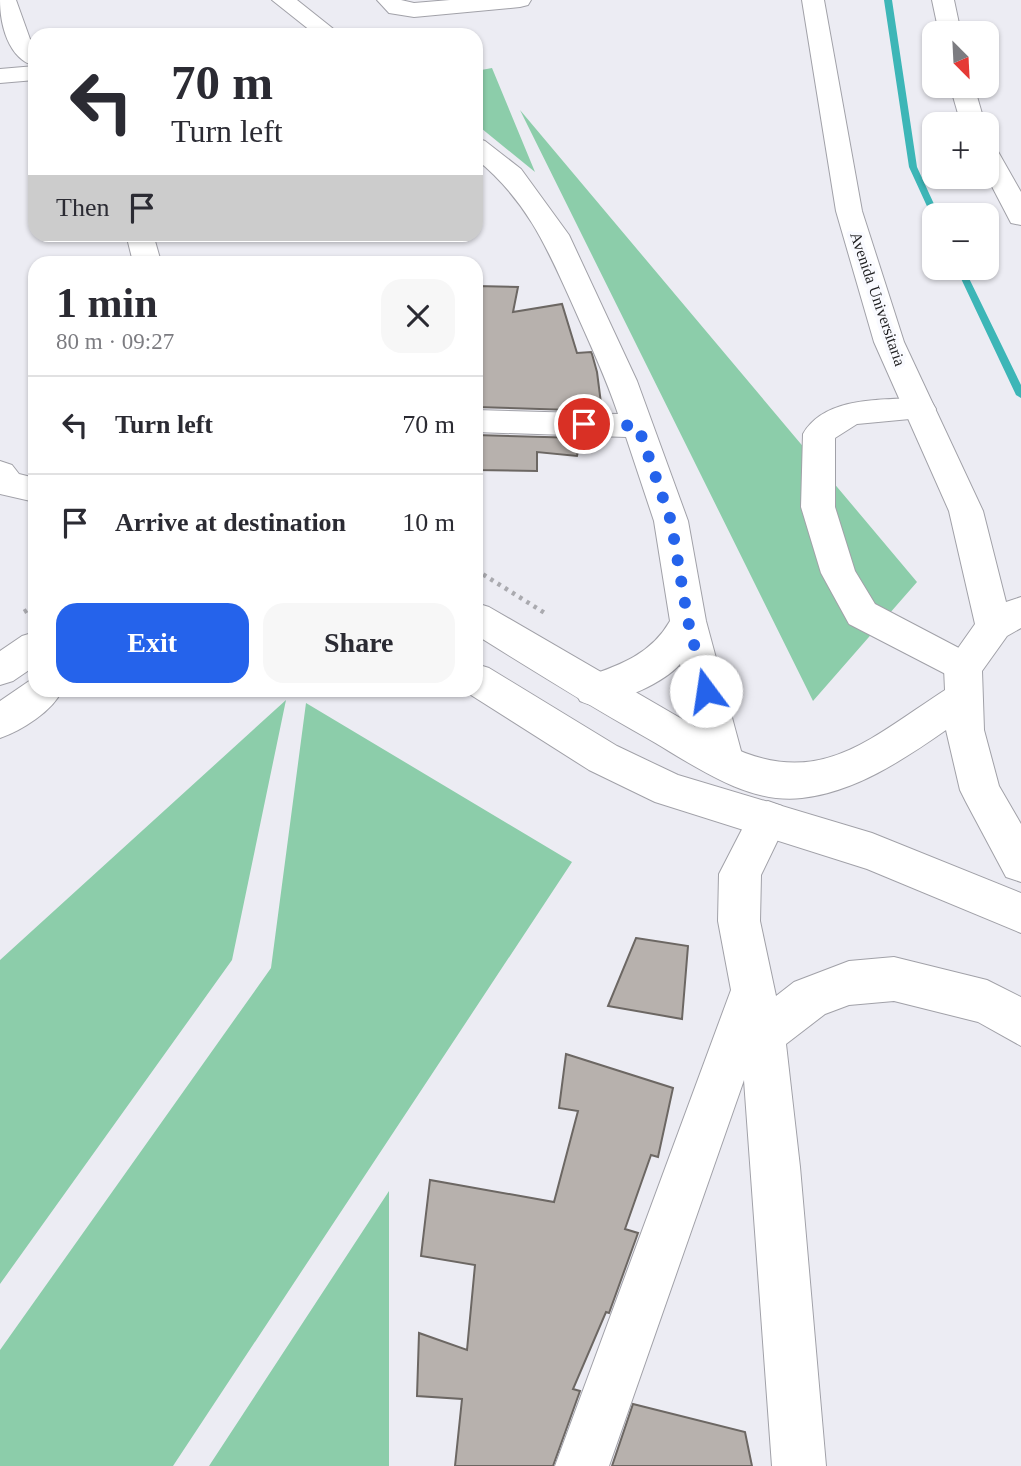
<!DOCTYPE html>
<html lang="en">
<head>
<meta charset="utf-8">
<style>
  body { margin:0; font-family:"Times New Roman",serif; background:#f7f7f7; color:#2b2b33; height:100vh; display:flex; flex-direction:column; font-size:26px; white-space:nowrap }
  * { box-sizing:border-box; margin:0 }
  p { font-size:23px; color:#7c7c81 }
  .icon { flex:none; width:38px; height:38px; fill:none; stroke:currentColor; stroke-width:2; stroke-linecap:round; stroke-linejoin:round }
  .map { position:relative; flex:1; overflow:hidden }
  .side { position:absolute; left:28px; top:256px; width:455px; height:441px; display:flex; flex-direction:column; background:#fff; border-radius:21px; box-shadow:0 2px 5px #0004 }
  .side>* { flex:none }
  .guide { position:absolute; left:28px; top:28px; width:455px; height:214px; border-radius:21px; box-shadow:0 2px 5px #0004; background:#fff; color:#2b2b33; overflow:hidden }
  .needle { width:46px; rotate:156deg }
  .controls { position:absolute; left:922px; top:21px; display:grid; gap:14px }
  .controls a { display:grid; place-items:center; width:77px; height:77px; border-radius:14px; background:#fff; box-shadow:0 2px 5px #0004; font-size:35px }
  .pin { position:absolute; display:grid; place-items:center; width:60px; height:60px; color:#fff; margin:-30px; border:4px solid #fff; border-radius:50%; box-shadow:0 2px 7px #0007 }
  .me { position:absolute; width:77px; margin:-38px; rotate:346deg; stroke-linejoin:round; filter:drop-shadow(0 0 5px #0008) }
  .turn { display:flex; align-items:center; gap:24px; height:147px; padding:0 28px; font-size:32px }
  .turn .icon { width:91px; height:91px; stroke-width:2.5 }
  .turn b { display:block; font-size:49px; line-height:60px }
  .then { display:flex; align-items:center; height:66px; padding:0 28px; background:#0003; gap:14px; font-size:26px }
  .round { display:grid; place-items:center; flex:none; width:74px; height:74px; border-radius:21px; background:#f7f7f7 }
  .overview { display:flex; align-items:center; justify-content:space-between; height:119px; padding:0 28px }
  h1 { font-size:42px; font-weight:700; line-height:52px }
  .action { display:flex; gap:14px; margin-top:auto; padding:14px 28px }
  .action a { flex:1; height:80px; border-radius:21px; background:#2563eb; color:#fff; font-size:28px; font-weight:700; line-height:80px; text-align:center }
  .action a+a { background:#f7f7f7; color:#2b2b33 }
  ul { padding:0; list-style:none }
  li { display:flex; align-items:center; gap:21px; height:98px; padding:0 28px; border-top:2px solid #e1e1e2 }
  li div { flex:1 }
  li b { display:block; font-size:26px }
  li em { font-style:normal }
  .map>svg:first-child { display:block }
</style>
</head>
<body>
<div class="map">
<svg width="1021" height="1466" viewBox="0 0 1021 1466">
  <rect width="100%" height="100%" fill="#ececf3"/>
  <!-- green -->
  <path fill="#8ccdaa" d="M492,68L535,172L476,124V71Z
    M520,110L917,582L813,701Z
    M286,700L232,960L0,1284V960Z
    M306,703L572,862L173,1466H0V1350L271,968Z
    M389,1191V1466H209Z"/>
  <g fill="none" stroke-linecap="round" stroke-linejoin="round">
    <!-- stream -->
    <path fill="#3db6b7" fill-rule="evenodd" d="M884,0H892L917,167L939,215H934V217L931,215L909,167Z
      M956,268H964L1021,385V398L1016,395Z"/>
  </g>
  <!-- building -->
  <path fill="#b7b1ad" stroke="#6c6763" stroke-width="2" d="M476,286L518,287L513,312L562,304L577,353L591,352L592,354L597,372L602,411L476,407Z
    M476,435L581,438L577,456L537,452V471L476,470Z
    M636,938L688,946L682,1019L608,1006Z
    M566,1054L673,1088L658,1157L651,1155L625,1229L638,1233L609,1313L606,1312L573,1389L580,1391L553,1466H455L462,1399L417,1396L419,1333L467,1350L475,1265L421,1256L430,1180L554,1202L578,1111L559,1108Z
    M633,1404L745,1432L752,1466H612Z"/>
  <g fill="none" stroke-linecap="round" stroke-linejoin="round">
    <defs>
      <path id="minor" d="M0,0H16L30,39L35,45V80L0,83V69L35,66C8,59 0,24 0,0Z
        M272,0H297L341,35H316Z
        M377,0H401L414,3L450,0H531L528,5L520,7L414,17L389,13Z
        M476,138L485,141L521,169L569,235L637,381L688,521L706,621L744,762L738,774L724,779L710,774L704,762L680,664C664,683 621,701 596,705C590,706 585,703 580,701L574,690L580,679C617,666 650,656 670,621L654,521L626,437L476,432V410L618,414C606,378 590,344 575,310C548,250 528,201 476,159Z
        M126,234H153L161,262H133Z
        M920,398L931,401L936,409L931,417L857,424L835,438V507L855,571L875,604L976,657L982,668L976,679L963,683L849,624L821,573L801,507L803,434C825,396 882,400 920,398Z
        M0,461L12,465L19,474L35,478V502L0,494Z
        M768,801L782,806L788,819L761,875L760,921L776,996L794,982L849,961L894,957L987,980L1021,997V1046L978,1022L894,1001L849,1005L825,1014L786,1044L800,1167L826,1466H772L744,1080L609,1466H555L731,990L718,921L719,874L754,806Z"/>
      <path id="major" d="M802,0H824L862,211L904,342L983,511L1006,602L1021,597V628L1007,636L982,671L984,730L999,786L1021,824V882L1006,877L966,802L960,790L946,730C903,760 855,792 802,798C746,805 691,763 645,737C588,705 532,670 476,635V603L489,607L725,744C818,791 868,740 945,690L944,668L975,624L949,511L874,342L836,211Z
        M932,0H954L961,33H939Z
        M950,86H974L985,124H961Z
        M987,145L996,148L1021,192V225L1011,223L987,177Z
        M35,632V666L13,681L0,685V651L22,636Z
        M476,664L489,668L617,746L678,775L872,833L1021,893V933L867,869L655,802L589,770L463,690H476Z
        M35,677V690H62C53,711 21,731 0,738V701Z"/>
    </defs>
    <!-- minor casing -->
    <use href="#minor" stroke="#a1a1a8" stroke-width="2"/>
    <!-- major casing -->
    <use href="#major" stroke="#a1a1a8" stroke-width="2"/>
    <!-- path -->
    <path stroke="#aaaaaf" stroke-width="4.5" stroke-dasharray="3.5 5" stroke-linecap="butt" d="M476,570L548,615
      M24,612L35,605"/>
    <!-- minor -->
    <use href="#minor" fill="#fff" fill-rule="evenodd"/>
    <!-- major -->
    <use href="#major" fill="#fff" fill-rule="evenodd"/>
  </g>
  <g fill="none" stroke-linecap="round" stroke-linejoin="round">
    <!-- route -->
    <path stroke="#2563eb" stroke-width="12" stroke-dasharray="0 21.6" d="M584,424L638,426L671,521L688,621L706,691"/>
  </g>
  <g text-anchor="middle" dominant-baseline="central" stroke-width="7" stroke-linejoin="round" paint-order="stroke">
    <!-- far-street labels -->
    <g font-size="16" fill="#1d1d1f" stroke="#f9faff">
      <text transform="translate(878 299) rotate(71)">Avenida Universitaria</text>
    </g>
  </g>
</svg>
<div class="controls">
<a><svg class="needle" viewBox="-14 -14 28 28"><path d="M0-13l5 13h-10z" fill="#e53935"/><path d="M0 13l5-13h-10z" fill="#7c7c81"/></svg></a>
<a>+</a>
<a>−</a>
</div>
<div class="pin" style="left:584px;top:424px;background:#d93025"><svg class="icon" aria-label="arrive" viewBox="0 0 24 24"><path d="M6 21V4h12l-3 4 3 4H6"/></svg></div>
<svg class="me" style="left:706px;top:691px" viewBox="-20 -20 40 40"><circle r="19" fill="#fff"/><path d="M0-13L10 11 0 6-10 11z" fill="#2563eb"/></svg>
<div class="guide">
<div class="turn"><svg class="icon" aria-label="left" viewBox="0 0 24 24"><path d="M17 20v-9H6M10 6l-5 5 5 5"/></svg><div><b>70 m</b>Turn left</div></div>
<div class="then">Then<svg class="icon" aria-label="arrive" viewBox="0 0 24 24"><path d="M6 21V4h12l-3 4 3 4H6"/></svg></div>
</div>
<section class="side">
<div class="overview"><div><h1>1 min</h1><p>80 m · 09:27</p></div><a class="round"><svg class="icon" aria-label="close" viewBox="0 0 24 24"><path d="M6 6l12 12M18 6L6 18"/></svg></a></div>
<ul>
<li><svg class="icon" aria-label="left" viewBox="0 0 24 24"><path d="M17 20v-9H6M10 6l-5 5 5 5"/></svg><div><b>Turn left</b></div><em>70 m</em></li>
<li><svg class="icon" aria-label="arrive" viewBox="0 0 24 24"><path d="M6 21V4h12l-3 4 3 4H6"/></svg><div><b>Arrive at destination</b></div><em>10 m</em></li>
</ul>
<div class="action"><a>Exit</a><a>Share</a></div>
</section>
</div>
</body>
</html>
